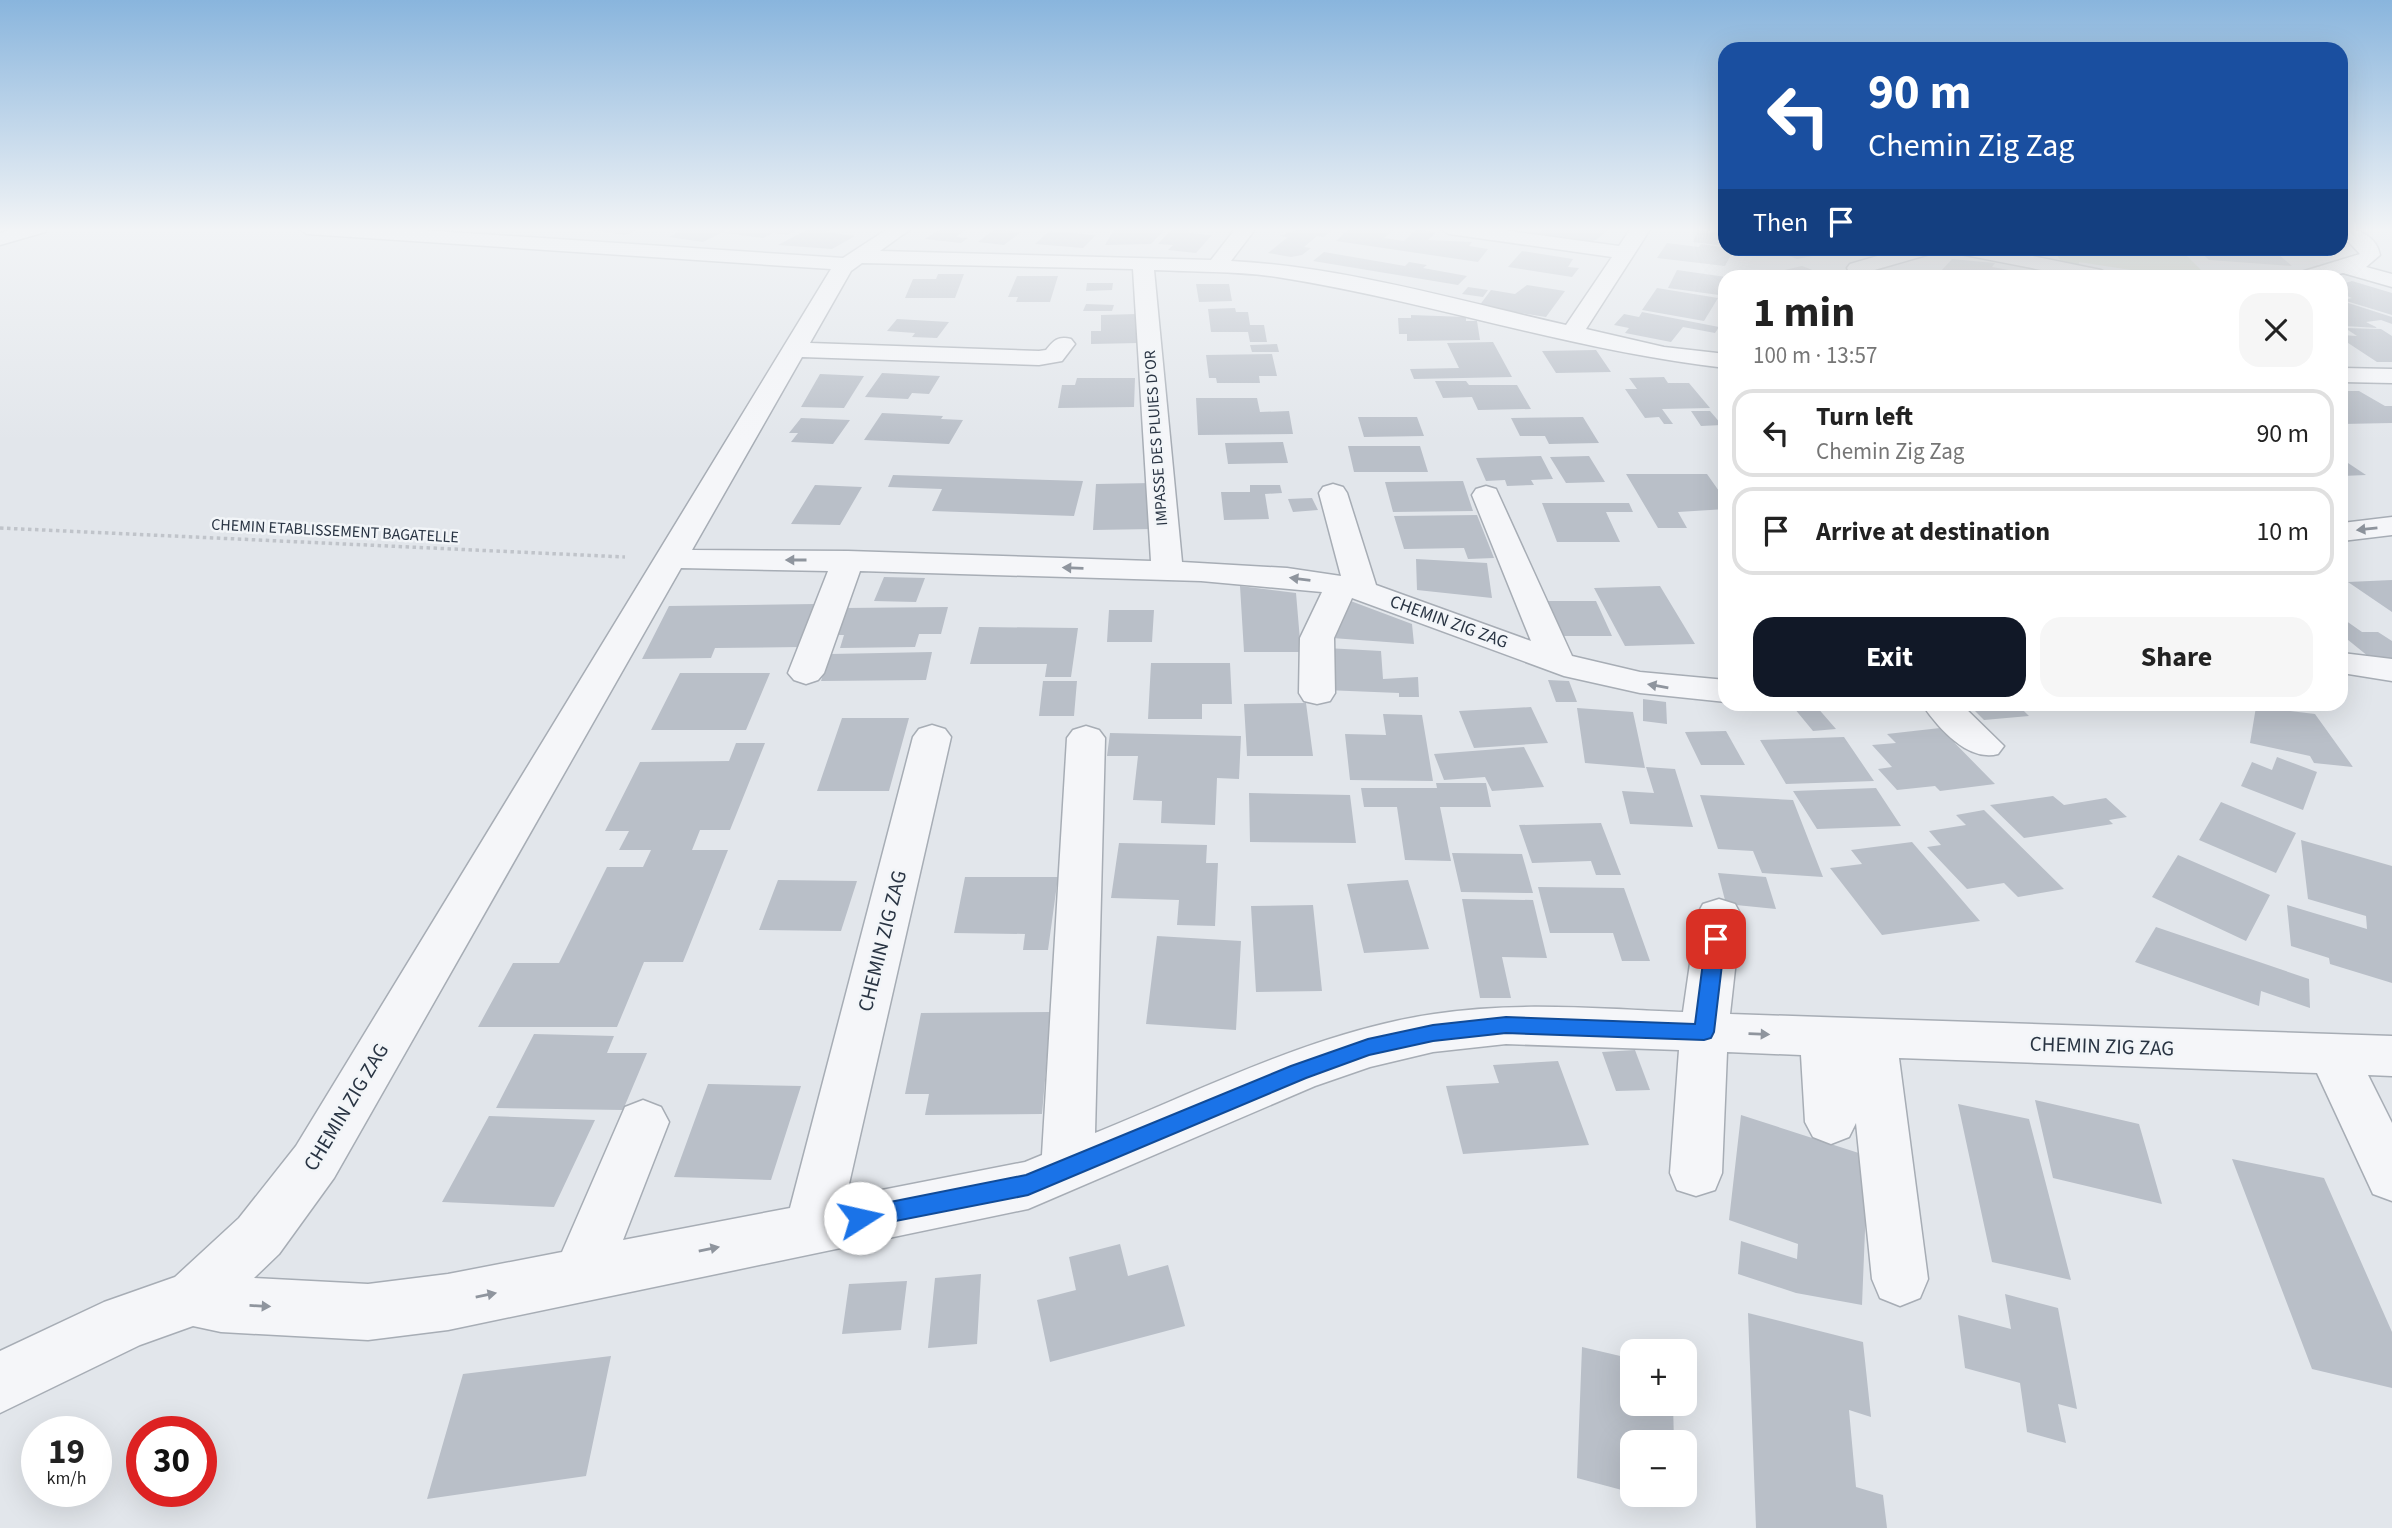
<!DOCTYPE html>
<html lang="en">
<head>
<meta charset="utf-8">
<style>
  body { margin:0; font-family:"Source Sans 3",sans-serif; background:#f6f6f6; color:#222; height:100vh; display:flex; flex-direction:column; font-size:26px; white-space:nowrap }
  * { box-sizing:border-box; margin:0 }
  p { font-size:23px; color:#767676 }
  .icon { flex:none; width:38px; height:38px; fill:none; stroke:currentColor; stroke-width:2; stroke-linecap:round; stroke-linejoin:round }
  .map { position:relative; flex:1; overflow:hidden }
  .side { position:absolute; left:1718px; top:270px; width:630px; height:441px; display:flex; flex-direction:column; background:#fff; border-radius:21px; box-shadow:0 7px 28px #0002 }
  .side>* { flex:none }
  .banner { position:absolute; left:1718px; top:42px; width:630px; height:214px; border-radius:21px; box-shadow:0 7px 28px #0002; background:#1a4fa0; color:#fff; overflow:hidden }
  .tools { position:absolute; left:1620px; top:1339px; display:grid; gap:14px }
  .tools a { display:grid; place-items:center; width:77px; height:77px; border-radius:14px; background:#fff; box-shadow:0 7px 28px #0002; font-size:35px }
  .speed { position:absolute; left:21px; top:1416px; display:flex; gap:14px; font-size:35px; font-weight:700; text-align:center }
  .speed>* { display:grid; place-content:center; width:91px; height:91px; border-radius:50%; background:#fff; box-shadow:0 7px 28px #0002; line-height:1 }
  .speed small { font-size:18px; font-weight:400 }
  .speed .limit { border:10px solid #d22; background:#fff; color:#111 }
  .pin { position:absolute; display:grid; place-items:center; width:60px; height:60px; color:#fff; margin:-30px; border-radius:14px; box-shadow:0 4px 10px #0006 }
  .me { position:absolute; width:77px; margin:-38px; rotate:80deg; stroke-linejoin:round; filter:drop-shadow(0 0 5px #0008) }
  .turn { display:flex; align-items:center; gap:24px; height:147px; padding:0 35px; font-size:32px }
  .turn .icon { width:91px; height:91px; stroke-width:2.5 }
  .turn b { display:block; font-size:49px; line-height:60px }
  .then { display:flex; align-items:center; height:66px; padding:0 35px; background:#0003; gap:14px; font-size:26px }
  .round { display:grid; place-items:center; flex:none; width:74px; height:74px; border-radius:21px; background:#f6f6f6 }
  .head { display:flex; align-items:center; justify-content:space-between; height:119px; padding:0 35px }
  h1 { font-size:42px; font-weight:700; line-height:52px }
  .button { display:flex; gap:14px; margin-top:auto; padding:14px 35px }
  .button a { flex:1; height:80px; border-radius:21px; background:#111827; color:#fff; font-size:28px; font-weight:700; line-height:80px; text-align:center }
  .button a+a { background:#f6f6f6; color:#222 }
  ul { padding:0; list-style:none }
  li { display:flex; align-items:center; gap:21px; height:88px; margin:0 14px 10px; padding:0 21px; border:4px solid #e0e0e0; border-radius:21px }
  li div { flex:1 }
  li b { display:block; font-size:26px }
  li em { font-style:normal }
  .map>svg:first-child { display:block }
</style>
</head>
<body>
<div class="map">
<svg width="2392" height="1528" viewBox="0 0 2392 1528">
  <rect width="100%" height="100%" fill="#e2e6eb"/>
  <!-- green -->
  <path fill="#c8d5c3" d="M2054,249H2180L2207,276H2170L2079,262V267L2062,264Z"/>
  <!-- building -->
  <path fill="#b9bfc8" d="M596,228H642L625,235L591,230Z
    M676,228H731L703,242L669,237L680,231L671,230Z
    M735,228H801L787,235L773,233L763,238L725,233Z
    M810,228H836L827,232L855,236L832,249L778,245Z
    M942,228H969L956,237L968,238L961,243L925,239Z
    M1115,228H1166L1151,244L1105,245Z
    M1173,228H1192L1188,233L1212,235L1196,253L1168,250L1173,245L1158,244Z
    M1300,228H1335L1324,237L1317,236L1304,247L1311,248L1302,255L1291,257L1268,253L1288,237L1280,236Z
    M1350,228H1396L1384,238L1404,241L1416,229L1436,232L1428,240L1472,242L1469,246L1488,249L1478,262L1336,241Z
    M1544,228H1611L1596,240L1588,242L1536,236Z
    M995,229L1021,232L1004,245L978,242Z
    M1698,230L1726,233V246L1693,242Z
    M1049,231L1096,235L1083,248L1035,244Z
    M1667,243L1699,247L1701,244L1734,249L1725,266L1657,258Z
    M1831,248L1838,251L1797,259L1770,249Z
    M2196,248H2271L2292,266L2209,260Z
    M1522,251L1573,259L1568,267L1579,268L1572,277L1508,267Z
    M1324,252L1405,266L1409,262L1427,265L1423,268L1467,276L1458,285L1313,261Z
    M1952,259L1995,263L1992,267L2009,270L2006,273L2015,276H1970L1941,271Z
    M1802,266L1828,276H1762V275Z
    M1677,270L1726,277V280L1719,295L1668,288Z
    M938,274H964L955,298H905L913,279H936Z
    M1017,276H1058L1050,302H1016L1018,297H1008Z
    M2352,281L2392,293V315L2343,300L2352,298L2342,294V284Z
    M1087,283H1113L1112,290L1086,291Z
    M1196,284H1229L1232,301L1199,302Z
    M1527,285L1565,291L1546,317L1479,306L1491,290L1515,294Z
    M1468,287L1488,290L1483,297L1462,294Z
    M1657,288L1718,298L1704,321L1642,310Z
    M2342,301L2392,317V324L2381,320L2366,322L2378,328L2344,326Z
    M1086,304L1114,305L1112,311H1083Z
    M1235,308L1236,312H1248L1250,325H1264L1267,342H1250L1248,332H1211L1208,309Z
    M1642,312L1719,327L1715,333L1683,327L1671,342L1625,333L1629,328L1614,325L1624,314L1639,317Z
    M1137,314L1139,343L1091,344V331H1101V315Z
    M1411,315L1466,317V321H1477L1480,340L1407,341V334H1399L1398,318H1411Z
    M897,319L949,322L937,338L912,337L915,333L887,331Z
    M2345,328L2381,329L2392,336V362H2377L2342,339V335L2357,336Z
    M1493,342L1512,377L1414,379L1410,369L1459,368L1447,343Z
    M1277,344L1279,352H1252L1250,345Z
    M1596,350L1611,372L1556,373L1542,351Z
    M1272,354L1277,376H1259L1260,383H1217L1216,378H1209L1206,355Z
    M882,373L940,376L929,394L912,393L908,399L865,397Z
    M820,374L864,376L844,408L801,407Z
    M1664,377L1668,383H1689L1710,408L1662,409L1673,424H1664L1659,417L1645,418L1625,389H1637L1629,378Z
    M1077,378H1135L1134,407L1058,408L1062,385H1075Z
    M1435,381H1466L1469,385H1517L1531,409L1478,410L1472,397L1443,398Z
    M2342,391H2359L2385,406H2392V423L2342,424Z
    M1196,398H1257L1260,412L1289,411L1293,434L1198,435Z
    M1691,411H1710L1722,425L1701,426Z
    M882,413L943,416L941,419L963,420L949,444L864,440Z
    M1358,417H1417L1424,436L1364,437Z
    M1583,417L1599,443L1549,444L1545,436H1520L1511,418Z
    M801,418L850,420L833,444L791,442L798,433H789Z
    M1283,442L1288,463L1228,464L1225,443Z
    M1348,446H1420L1428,472H1354Z
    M1541,456L1553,479L1531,480L1534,485L1507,486L1505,480L1486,481L1476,458Z
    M1589,456L1605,482L1566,483L1550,457Z
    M2342,459L2366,475L2342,476Z
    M1626,474H1707L1726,501V509L1678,512L1687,528H1658Z
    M893,475L1083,481L1074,516L932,511L942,489L888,487Z
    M1463,481L1473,511L1393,512L1385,482Z
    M1152,483V529L1093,530L1096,484Z
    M815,485L862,487L840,525L791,524Z
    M1250,485H1280L1282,493L1265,494L1269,519L1224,520L1221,492H1250Z
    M1312,498L1318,510L1293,512L1288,499Z
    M1542,503H1629L1633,512H1606L1620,542H1557Z
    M1477,515L1494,558L1468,559L1464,548L1404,549L1394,516Z
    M1416,559L1487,563L1492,598L1417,590Z
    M884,577L925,578L916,602L874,601Z
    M2392,580V612L2348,582Z
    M1240,586L1296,593L1301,652H1244Z
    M1660,586L1695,644L1625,646L1594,588Z
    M1348,600L1412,624L1414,644L1332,638Z
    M1545,601H1596L1612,636H1559Z
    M816,604L801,647L715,648L711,658L642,659L669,606Z
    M948,607L941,634H919L915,647L840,648L844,635H835L844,608Z
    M1109,610H1154L1152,642H1107Z
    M2342,618L2362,632H2378L2392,641V663L2374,661L2342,635Z
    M979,627L1078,628L1071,677H1045L1047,664H970Z
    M1326,648L1381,651L1383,679L1418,677L1419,697H1399V693L1325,690Z
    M932,652L926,680L821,681L830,654Z
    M1151,663H1230L1232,704H1202V719H1148Z
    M680,673H770L746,730H651Z
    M1548,680L1569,681L1577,702H1556Z
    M1043,681H1077L1074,716H1039Z
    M1643,699L1666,702L1667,724L1643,721Z
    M1306,703L1313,756H1247L1244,704Z
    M1968,704H2017L2029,716L1984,720Z
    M1816,706L1836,729L1813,731L1794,708Z
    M1531,707L1548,743L1474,748L1459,711Z
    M2256,707L2315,714L2353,767L2314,763L2310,756L2250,743Z
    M1577,708L1633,712L1645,768L1585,763Z
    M1383,714L1422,715L1433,781L1350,780L1345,734L1386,735Z
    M842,718H909L889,791H817Z
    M1940,728L1995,784L1940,791L1935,786L1897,790L1878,769L1892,767L1872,745L1896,743L1887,734Z
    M1726,731L1745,765H1701L1685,732Z
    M1110,733L1241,736L1239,779L1217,778L1215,825L1161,823L1162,801L1133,800L1138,756H1107Z
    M1844,737L1874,781L1786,784L1760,740Z
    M736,743H765L730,830H700L692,850H728L683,962H644L617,1027H478L513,963H559L607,867H643L651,850H619L629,831H605L640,762L729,761Z
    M1524,747L1544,787L1492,791L1485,777L1444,780L1434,754Z
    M2277,757L2317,772L2303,810L2241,786L2252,762L2272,770Z
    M1646,767L1675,769L1693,827L1630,824L1622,791L1654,793Z
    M1436,783H1486L1491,807H1440L1451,861L1405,860L1397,807H1364L1361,788H1437Z
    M1876,788L1901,826L1817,829L1793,791Z
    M1249,793L1350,795L1356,843L1250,842Z
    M1700,795L1793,800L1823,877L1762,873L1753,851L1718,849Z
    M2053,796L2064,805L2106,798L2127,817L2109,820L2113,824L2024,838L1990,805Z
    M2221,802L2296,833L2276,873L2199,840Z
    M1984,810L2064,889L2018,897L2004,883L1967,889L1927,847L1941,845L1929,831L1966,825L1956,815Z
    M1601,823L1621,875H1596L1591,861L1532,863L1519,825Z
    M2301,840L2392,866V983L2330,964L2329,958L2291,946L2287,905L2367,929L2366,916L2308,899Z
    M1912,842L1980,921L1882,935L1830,868L1862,864L1851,850Z
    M1119,843L1207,845L1206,863H1218L1215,926L1177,925L1179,900L1111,898Z
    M1452,853L1522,854L1533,893L1461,892Z
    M2178,855L2270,895L2246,941L2152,897Z
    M1718,873L1766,877L1776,909L1726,904Z
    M965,877H1058L1048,950H1023L1025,934L954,933Z
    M778,880L857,881L841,931L759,930Z
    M1408,880L1429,949L1364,953L1347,884Z
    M1538,887L1624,888L1650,961H1622L1613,933H1550Z
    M1462,899L1533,900L1547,958L1502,957L1511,998H1480Z
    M1313,905L1322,991L1256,992L1251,906Z
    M2156,927L2309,979L2310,1008L2261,991L2259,1006L2135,962Z
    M1157,936L1241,941L1236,1030L1146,1024Z
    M1051,1012L1042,1114L925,1115L929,1094H905L921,1013Z
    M534,1034L614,1036L607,1053H647L623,1110L496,1108Z
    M1635,1050L1650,1090L1616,1091L1602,1052Z
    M1558,1061L1589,1145L1463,1154L1446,1086L1499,1083L1493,1065Z
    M708,1084L801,1086L771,1180L674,1177Z
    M2035,1100L2139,1124L2162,1204L2053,1178Z
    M1958,1104L2029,1119L2071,1280L1992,1262Z
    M1741,1115L1868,1156L1862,1305L1796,1293L1738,1274L1741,1241L1797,1259L1798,1244L1729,1220Z
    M489,1116L595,1120L554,1207L442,1202Z
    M2232,1159L2324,1178L2392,1332V1388L2312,1369Z
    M1120,1244L1128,1276L1168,1265L1185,1326L1050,1362L1037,1300L1076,1290L1069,1257Z
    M981,1274L977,1344L928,1348L935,1278Z
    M907,1281L901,1330L842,1334L849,1284Z
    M2005,1294L2058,1308L2077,1409L2058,1404L2066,1443L2027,1432L2020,1383L1965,1368L1958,1315L2011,1329Z
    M1748,1313L1863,1342L1871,1417L1849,1410L1856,1487L1883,1495L1887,1528H1756Z
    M1582,1347L1633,1359V1404H1673L1674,1442H1633V1493L1577,1478Z
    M611,1356L586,1476L427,1499L463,1374Z
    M1644,1494H1675L1676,1504L1644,1495Z"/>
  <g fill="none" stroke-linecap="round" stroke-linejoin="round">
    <defs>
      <path id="minor" d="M18,228H48L45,232L0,245V233Z
        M297,228H390L843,258L889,228H912L880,251L1211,260L1236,228H1256L1231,261C1344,267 1456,300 1566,325L1612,257L1449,234L1439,228H1488L1619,246L1631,228H1651L1586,329L1664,347L1726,354V368C1573,351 1429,301 1277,277C1237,271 1194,272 1154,270L1182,562L1287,568L1341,576L1319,493L1323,487L1333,484L1343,487L1347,493L1376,585L1531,641L1472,495L1476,489L1486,486L1496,489L1572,656L1640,672L1726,680V702L1640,693L1564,676L1352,598L1334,638L1335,693L1330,701L1317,704L1304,701L1299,693L1300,638L1322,592L1201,581L860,571L824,673L818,680L806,684L794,680L788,673L828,571L681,568L334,1178L279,1254L254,1278L368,1284L448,1274L562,1252L625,1107L643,1100L661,1107L669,1122L623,1240L790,1208L913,737L919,729L932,725L945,729L951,737L846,1197L1025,1162L1042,1155L1067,738L1073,730L1086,726L1099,730L1105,738L1095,1133C1204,1089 1317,1031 1434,1014C1517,1001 1600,1009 1683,1012L1697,915L1703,904L1719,899L1735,904L1741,915L1730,1014L2392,1036V1076L2368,1075L2392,1123V1201L2373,1194L2317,1073L1899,1058L1928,1279L1920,1298L1900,1306L1880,1298L1872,1279L1856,1123L1849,1137L1831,1144L1813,1137L1805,1122L1801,1055L1727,1052L1722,1173L1715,1190L1696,1196L1677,1190L1670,1173L1679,1050L1506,1044L1433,1052L1370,1067L1315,1086L1028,1209L448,1330L368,1340L221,1332L193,1326L140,1345L0,1413V1351L104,1302L175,1277L239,1218L296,1146L831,269L307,234ZM862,263L1133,269L1151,561L848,551L692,550L802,357L1039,365L1062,361L1075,344L1071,339C1058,336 1054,340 1046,350L1039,351L810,343L851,271Z
        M2342,228C2358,228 2377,237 2380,255L2366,267L2392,274V287L2343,273L2330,276H2298L2301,272L2360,254L2342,235Z
        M1905,248H1940L1937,252L1871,271L1876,276H1851L1847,268L1850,264Z
        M1950,248H1993L2101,270L2112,276H2072L1960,254Z
        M2342,368L2392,369V383L2342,382Z
        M2392,517V535L2342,541V523Z
        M2342,653L2392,659V681L2342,673Z
        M1922,704H1961L2004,746L1998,754C1968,762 1938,728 1922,704Z"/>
    </defs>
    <!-- minor casing -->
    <use href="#minor" stroke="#a7adb5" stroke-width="3"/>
    <!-- path -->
    <path stroke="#c0c4ca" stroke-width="3.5" stroke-dasharray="3.5 3.5" stroke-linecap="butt" d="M0,528L625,557"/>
    <!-- minor -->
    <use href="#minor" fill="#f5f6f9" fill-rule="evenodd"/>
  </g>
  <!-- one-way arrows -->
  <defs><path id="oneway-solid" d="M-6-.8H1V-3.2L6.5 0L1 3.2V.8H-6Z" transform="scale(1.75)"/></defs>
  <g fill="#8f959e">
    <use href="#oneway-solid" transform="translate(2367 529) rotate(174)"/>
    <use href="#oneway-solid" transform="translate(796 560) rotate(-180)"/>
    <use href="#oneway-solid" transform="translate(1073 568) rotate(-178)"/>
    <use href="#oneway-solid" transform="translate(1300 579) rotate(-173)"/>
    <use href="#oneway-solid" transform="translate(1658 686) rotate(-170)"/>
    <use href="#oneway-solid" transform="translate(1759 1034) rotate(2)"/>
    <use href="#oneway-solid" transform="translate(709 1249) rotate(-12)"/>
    <use href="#oneway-solid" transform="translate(486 1295) rotate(-11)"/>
    <use href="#oneway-solid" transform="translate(260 1306) rotate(3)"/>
  </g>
  <!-- sky -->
  <linearGradient id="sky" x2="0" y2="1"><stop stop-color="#89b5dd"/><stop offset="0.52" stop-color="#f2f4f6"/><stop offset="1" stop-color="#f2f4f6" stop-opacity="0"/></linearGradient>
  <rect width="2392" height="442" fill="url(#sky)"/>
  <!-- route -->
  <path fill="#1a73e8" stroke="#114b97" stroke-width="2" d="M1716,932L1725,939L1714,1032L1711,1038L1704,1040L1506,1033L1433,1041L1369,1055L1306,1078L1028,1195L860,1228L852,1225L849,1218L852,1211L860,1208L1026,1175L1291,1066L1368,1039L1433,1025L1506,1017L1695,1024L1706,939Z"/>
  <g text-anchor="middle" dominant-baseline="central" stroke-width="5" stroke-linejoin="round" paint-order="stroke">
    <!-- far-street labels -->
    <g font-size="16" fill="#293443" stroke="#f2f5f8">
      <text transform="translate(1156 438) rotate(-94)">IMPASSE DES PLUIES D'OR</text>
      <text transform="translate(335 531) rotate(3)">CHEMIN ETABLISSEMENT BAGATELLE</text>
    </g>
    <!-- street labels -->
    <g font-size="18" fill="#293443" stroke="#f2f5f8">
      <text transform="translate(1449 622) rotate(20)">CHEMIN ZIG ZAG</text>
    </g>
    <!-- near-street labels -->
    <g font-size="21" fill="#293443" stroke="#f2f5f8">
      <text transform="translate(882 941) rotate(-76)">CHEMIN ZIG ZAG</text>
      <text transform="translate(2102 1046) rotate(2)">CHEMIN ZIG ZAG</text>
      <text transform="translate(346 1107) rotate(-59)">CHEMIN ZIG ZAG</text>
    </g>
  </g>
</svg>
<div class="tools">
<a>+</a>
<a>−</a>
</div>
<div class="speed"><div>19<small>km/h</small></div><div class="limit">30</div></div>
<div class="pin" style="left:1716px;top:939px;background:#d93025"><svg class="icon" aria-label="arrive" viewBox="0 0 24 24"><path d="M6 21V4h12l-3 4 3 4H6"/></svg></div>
<svg class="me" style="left:860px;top:1218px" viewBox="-20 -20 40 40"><circle r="19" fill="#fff"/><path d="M0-13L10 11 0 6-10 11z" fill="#1a73e8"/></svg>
<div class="banner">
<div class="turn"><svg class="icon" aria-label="left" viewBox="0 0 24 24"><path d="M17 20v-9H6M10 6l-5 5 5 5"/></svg><div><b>90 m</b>Chemin Zig Zag</div></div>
<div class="then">Then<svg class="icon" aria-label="arrive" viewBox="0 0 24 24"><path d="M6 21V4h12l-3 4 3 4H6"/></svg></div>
</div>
<section class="side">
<div class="head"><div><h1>1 min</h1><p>100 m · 13:57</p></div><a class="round"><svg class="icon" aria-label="close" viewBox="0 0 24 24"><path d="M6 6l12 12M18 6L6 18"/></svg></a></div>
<ul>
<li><svg class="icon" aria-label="left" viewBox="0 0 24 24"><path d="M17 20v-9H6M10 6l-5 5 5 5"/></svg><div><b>Turn left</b><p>Chemin Zig Zag</p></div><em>90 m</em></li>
<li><svg class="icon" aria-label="arrive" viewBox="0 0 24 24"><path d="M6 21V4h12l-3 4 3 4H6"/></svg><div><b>Arrive at destination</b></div><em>10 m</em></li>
</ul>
<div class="button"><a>Exit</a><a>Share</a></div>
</section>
</div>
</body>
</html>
